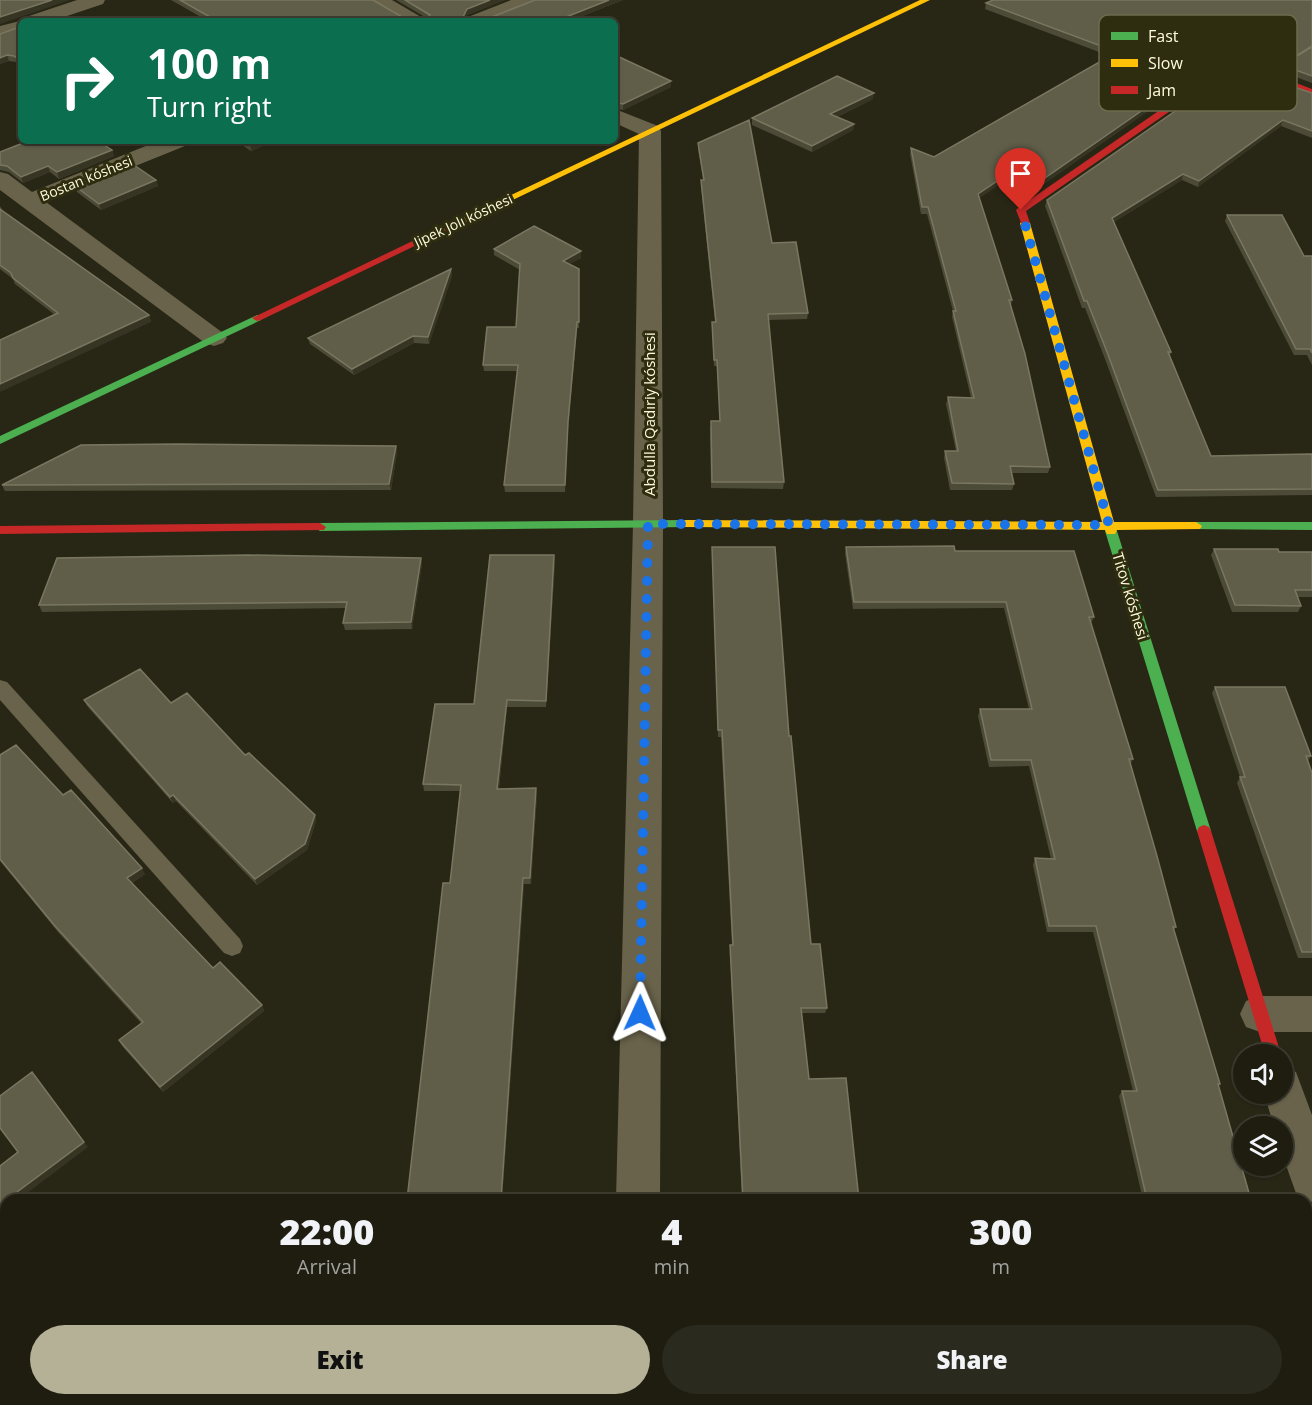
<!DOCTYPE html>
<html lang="en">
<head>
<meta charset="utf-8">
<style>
  body { margin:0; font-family:"Open Sans",sans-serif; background:#2b2a1e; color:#f1f3f6; height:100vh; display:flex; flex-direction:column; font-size:22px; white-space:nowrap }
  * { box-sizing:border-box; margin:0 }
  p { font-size:20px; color:#a1a29f }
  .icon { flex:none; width:33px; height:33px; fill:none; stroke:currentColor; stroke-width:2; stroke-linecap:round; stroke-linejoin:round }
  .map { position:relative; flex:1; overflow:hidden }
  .panel { position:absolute; left:0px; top:1194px; width:1312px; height:212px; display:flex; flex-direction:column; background:#1e1d10; border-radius:18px 18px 0 0; box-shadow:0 2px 4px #0004,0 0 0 2px #3c3b30 }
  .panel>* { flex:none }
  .banner { position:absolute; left:18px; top:18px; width:600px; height:126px; border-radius:9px; box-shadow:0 2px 4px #0004,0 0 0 2px #3c3b30; background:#0b6e4f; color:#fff; overflow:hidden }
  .buttons { position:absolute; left:1233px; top:1044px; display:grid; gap:12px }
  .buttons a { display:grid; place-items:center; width:60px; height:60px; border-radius:50%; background:#1e1d10; box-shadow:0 2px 4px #0004,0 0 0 2px #3c3b30; font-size:30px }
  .pin { position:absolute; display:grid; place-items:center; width:51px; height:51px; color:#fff; margin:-62px -26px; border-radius:50% 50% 50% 0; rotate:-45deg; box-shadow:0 0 6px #0007 }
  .pin .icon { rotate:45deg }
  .me { position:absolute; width:66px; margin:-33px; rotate:1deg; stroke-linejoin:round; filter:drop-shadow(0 0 4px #0008) }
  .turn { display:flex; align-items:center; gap:21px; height:126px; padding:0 30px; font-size:27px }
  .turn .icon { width:78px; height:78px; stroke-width:2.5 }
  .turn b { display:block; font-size:42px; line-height:51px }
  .eta { display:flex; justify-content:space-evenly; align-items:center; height:102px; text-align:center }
  .eta b { font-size:36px; font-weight:800; line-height:42px }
  .action { display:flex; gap:12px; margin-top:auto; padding:12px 30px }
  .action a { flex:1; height:69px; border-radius:36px; background:#b4b197; color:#111; font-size:24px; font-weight:800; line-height:69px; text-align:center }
  .action a+a { background:#2b2a1e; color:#f1f3f6 }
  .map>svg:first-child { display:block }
</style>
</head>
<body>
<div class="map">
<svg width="1312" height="1405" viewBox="0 0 1312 1405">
  <rect width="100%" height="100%" fill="#282716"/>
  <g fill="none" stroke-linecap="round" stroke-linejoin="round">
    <!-- lane -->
    <path fill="#69634b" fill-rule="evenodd" d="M0,680L7,682L240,939L243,946L240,953L232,956L224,953L0,700Z"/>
    <!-- street -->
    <path fill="#69634b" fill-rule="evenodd" d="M77,0H105L103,4L52,21H21V31L0,38V26L24,20L26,17Z
      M369,0H392L428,21H404Z
      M511,0H536L534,4L492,21H465L468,17Z
      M615,109L658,126L661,131L663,524L660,1200H616L633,524L639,134L615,123Z
      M158,141H188L185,146L46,202L223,333L227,338L223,343L214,346L205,343L0,190V172L8,174L32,192Z
      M1260,996H1312V1032H1260L1246,1027L1240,1014L1246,1001Z
      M1282,1066L1296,1072L1312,1115V1202L1297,1196L1282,1154V1126H1274L1264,1094H1282Z
      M610,1400H657L658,1405H610Z"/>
    <!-- fast -->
    <path fill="#4caf50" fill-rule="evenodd" d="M257,315L261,316V320L0,444V436Z
      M686,520L692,524L690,527L320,531L314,527L320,523Z
      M1196,522H1312V530L1192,529L1190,526Z
      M1111,527L1117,531L1211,831L1209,835L1204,837L1199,835L1197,831L1105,531Z"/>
    <!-- slow -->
    <path fill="#ffc107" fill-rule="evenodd" d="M920,0H930L452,229L444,227Z
      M1025,220L1030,223L1114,522H1196L1202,526L1200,529L1117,530L1115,534H1107L1105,530L682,527L680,524L686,520L1102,522L1020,223Z"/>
    <!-- jam -->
    <path fill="#c62828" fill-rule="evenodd" d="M1231,61H1237L1312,89V95L1235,66L1026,211L1030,223L1022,225L1016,210L1018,208Z
      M446,225L454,227L261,320L257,321L252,318Z
      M320,523L326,527L324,530L0,534V526Z
      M1204,825L1209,827L1211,831L1281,1054H1265L1197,831L1199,827Z"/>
  </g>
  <!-- wall -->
  <path fill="#4c4b37" d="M171,0H373L402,17H425L396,0H505L467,15L466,17H492L535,0H623L570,21H208Z
    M1312,0V83L1280,71L1282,68L1185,33L1131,64L985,9L986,3Z
    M21,23V65L16,62L9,61L0,64V34L20,27Z
    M615,55L671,87L623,110L615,108Z
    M1173,89L1171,95L1038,188L1028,165L979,198L1012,300L1011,306L1050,467L1048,473H1011L1014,484L1012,490H950L944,458L945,451H956L946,404L948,397L971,398L952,317L953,311L927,214H921L910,154L911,148L934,157Z
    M1312,93V138L1281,126L1198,187L1182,180L1114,222L1171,352L1170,356L1211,456L1312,454V495L1156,497L1105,359L1085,308H1082L1045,206L1047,200L1216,106Z
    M873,99L837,117L854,124L853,130L812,152L752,125V118Z
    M236,141H275L251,151Z
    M698,143L772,243L808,313L807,319L768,320L784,482L783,489L711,488L710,427L720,421L717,366H714L712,329V322H715L701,186V180H703L698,149Z
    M112,150L114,156L59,179L50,172L23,183L9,172L0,170V152Z
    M156,180L158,186L101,210L77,192L75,186Z
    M0,206L3,211L149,315L151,322L55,315L15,284L13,279L0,269Z
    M1227,215L1304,256H1312V365L1307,355H1294L1225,221Z
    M494,249L581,251V258L569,264L579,269V328H577L568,429L565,492H505L504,485L518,371H484L483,365L516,327L520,270L494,255Z
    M451,269L452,276L429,344L414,343L354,375L310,344L308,338Z
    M396,446L397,452L391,490L5,491L2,485Z
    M712,547L789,736L811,944L827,1008L825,1013H802L809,1079L859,1200H742L730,951V945H732L721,737H718Z
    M846,547L955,551L1094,617L1091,623L1133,759L1130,765L1176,927L1174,930L1220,1084L1218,1087L1251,1200H1143L1119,1096L1122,1091H1133L1093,932H1047L1033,865L1035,858L1051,859L1029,766L989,767L978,716L980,709H1029L1004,608L853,609L845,553Z
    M1214,549L1279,552H1312V597H1297L1301,606L1298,612H1232L1211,555Z
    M554,555L555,562L546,707H507L499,789L537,795L531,884H524L502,1200H407L450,883L460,791H424L423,784L474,704Z
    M421,558L422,564L412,629L345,630L343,623L346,608L42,612L39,605Z
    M1215,687L1311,756L1308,761L1312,773V958H1298L1237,783L1240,777L1212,693Z
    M84,700L171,703L245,755L315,815L316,821L307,850L257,885L176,801L173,803L87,706Z
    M0,755L63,795L145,874L132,883L213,968L262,1005L264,1011L163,1092L122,1046L119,1040L141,1023L58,932L0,861Z
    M1188,1400H1306L1308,1405H1189Z"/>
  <!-- shaded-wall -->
  <path fill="#363523" d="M52,0H70L0,24V17Z
    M490,0H505L467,15L464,21L463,17L467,9Z
    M609,0H623L570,21H556Z
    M1187,27L1185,33L1131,64L1133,58Z
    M7,55L9,61L0,64V58Z
    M671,81V87L623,110V104Z
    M1173,89L1171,95L1038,188L1039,182Z
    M874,93L873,99L830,120V114Z
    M1283,120L1281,126L1198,187L1199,181Z
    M854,124L853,130L812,152V146Z
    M259,141H275L251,151L250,144Z
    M112,150L114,156L59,179L57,172Z
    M1030,159L1028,165L977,200L978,194Z
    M48,166L50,172L23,183L21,177Z
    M1183,174L1182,180L1111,224L1112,218Z
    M156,180L158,186L101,210L99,204Z
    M581,251V258L564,267L563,261Z
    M451,269L452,276L429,344L428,337Z
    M149,315L151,322L0,392V384Z
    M577,322V328L568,429L565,492L568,422Z
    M413,336L414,343L354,375L352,369Z
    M396,446L397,452L391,490L389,484Z
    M554,555L555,562L546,707V701Z
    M421,558L422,564L412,629L411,622Z
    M507,700V707L498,795L497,789Z
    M536,788L537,795L531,884L530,878Z
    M173,795L176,801L173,803L170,797Z
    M315,815L316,821L307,850L257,885L255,879Z
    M142,868L145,874L130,884L127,878Z
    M523,878L524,884L502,1200H501Z
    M262,1005L264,1011L163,1092L160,1087Z
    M84,1142L88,1147L18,1200H7Z"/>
  <!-- building -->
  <path fill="#605e49" stroke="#797760" stroke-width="1.5" d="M0,0H52L0,17Z
    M180,0H373L402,17L427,18L430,15L405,0H490L467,9L463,17H492L535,0H609L556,21H217Z
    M993,0H1312V46L1285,63L1187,27L1133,58L986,3Z
    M23,18L28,21H22Z
    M21,23V61L14,56L7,55L0,58V34L20,27Z
    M1312,47V76L1282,65Z
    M615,55L671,81L623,104L615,102Z
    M1101,61L1173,89L1039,182L1030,159L978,194L1012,300H1009L1025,354L1050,467L1010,466L1014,484L952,483L945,451H958L948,397L974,398L953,311H956L928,207H922L911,148L934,157Z
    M837,76L874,93L830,114L854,124L812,146L752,118Z
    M1264,77L1312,93V131L1283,120L1199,181L1183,174L1112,218L1171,352H1168L1211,456L1312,454V489L1158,490L1107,352L1087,301H1084L1047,200L1194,98L1216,106Z
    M749,120L772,243L796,242L808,313L768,314L784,482H712L711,421H720L717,360H714L712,322H716L701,180H704L698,143Z
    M28,141H98L112,150L57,172L48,166L21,177L7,166L0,165V152Z
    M245,141H259L250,144Z
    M131,163L156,180L99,204L75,186Z
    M0,209L149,315L0,384V340L58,313L13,278L11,273L0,265Z
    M1227,215H1282L1304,256H1312V353L1310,349H1296Z
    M534,226L581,251L563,261L579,269V322H577L568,422L565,485H504L518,365H483L487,327H516L520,264L494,249Z
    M451,269L428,337L413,336L352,369L308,338Z
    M177,444L396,446L389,484L2,485L81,445Z
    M954,546L955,551H1074L1094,617H1089L1133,759H1129L1157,856L1176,927H1173L1220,1084H1218L1251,1200H1147L1122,1091H1137L1096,926H1049L1035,858L1055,859L1031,760H991L980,709H1032L1006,602H854L846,547Z
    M712,547H775L789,736H791L811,944H820L827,1008H801L809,1079L846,1078L859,1200H743L730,945H733L722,730H718Z
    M1214,549H1278L1279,552H1312V590H1295L1301,606L1235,605Z
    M248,555L421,558L411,622L343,623L347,602L39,605L57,558Z
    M490,555H554L546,701L507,700L497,789L536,788L530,878H523L501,1200H407L443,883H450L461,785L423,784L435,704H474Z
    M140,669L171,703L187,693L245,755L249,753L315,815L305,844L255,879L173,795L170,797L84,700Z
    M1215,687H1285L1311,756H1306L1312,773V952H1302L1240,777H1245Z
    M16,745L63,795L71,790L142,868L127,878L213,968L220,962L262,1005L160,1087L119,1040L143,1022L55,926L0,859V755Z
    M32,1072L84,1142L5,1201L6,1400H90L94,1405H0V1166L18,1152L0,1128V1096Z
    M384,1400H487L486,1405H384Z
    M741,1400H838L839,1405H741Z
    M1193,1400H1306L1308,1405H1194Z"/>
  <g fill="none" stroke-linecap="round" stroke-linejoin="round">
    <!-- route -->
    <path stroke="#1a73e8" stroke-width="10" stroke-dasharray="0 18" d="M640,1013L648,524L1109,525L1021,210"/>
  </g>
  <g text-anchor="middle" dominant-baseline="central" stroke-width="6" stroke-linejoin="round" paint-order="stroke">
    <!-- far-street labels -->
    <g font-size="14" fill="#fffbdd" stroke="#2f2d0f">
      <text transform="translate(86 178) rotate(-22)">Bostan kóshesi</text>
      <text transform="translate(463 220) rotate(-25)">Jipek Jolı kóshesi</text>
    </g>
    <!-- street labels -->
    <g font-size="15" fill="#fffbdd" stroke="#2f2d0f">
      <text transform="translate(649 414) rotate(-90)">Abdulla Qadıriy kóshesi</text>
      <text transform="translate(1131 596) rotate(73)">Titov kóshesi</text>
    </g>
  </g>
  <!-- legend -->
  <rect x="1099" y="15" width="198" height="96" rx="9" fill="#2f2d0f" stroke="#6d6b4d" stroke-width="1.5"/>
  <rect x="1111" y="32" width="27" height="8" fill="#4caf50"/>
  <rect x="1111" y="59" width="27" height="8" fill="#ffc107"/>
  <rect x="1111" y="86" width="27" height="8" fill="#c62828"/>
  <g font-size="16" fill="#fffbdd">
    <text x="1148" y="42">Fast</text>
    <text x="1148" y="69">Slow</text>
    <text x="1148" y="96">Jam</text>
  </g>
</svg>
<div class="buttons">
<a><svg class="icon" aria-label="sound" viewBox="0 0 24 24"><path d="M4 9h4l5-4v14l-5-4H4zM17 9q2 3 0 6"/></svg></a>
<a><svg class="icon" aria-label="layers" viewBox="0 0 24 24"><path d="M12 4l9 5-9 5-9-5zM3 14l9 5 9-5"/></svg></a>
</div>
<div class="pin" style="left:1021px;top:210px;background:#d93025"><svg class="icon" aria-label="arrive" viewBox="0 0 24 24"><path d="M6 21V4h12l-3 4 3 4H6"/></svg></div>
<svg class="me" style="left:640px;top:1013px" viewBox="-20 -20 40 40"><path d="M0-17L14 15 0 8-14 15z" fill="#1a73e8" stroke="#fff" stroke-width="4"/></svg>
<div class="banner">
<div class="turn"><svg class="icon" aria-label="right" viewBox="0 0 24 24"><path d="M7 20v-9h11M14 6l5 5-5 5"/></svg><div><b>100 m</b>Turn right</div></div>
</div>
<section class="panel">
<div class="eta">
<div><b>22:00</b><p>Arrival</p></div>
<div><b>4</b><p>min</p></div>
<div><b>300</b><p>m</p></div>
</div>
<div class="action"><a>Exit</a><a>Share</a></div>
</section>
</div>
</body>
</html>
